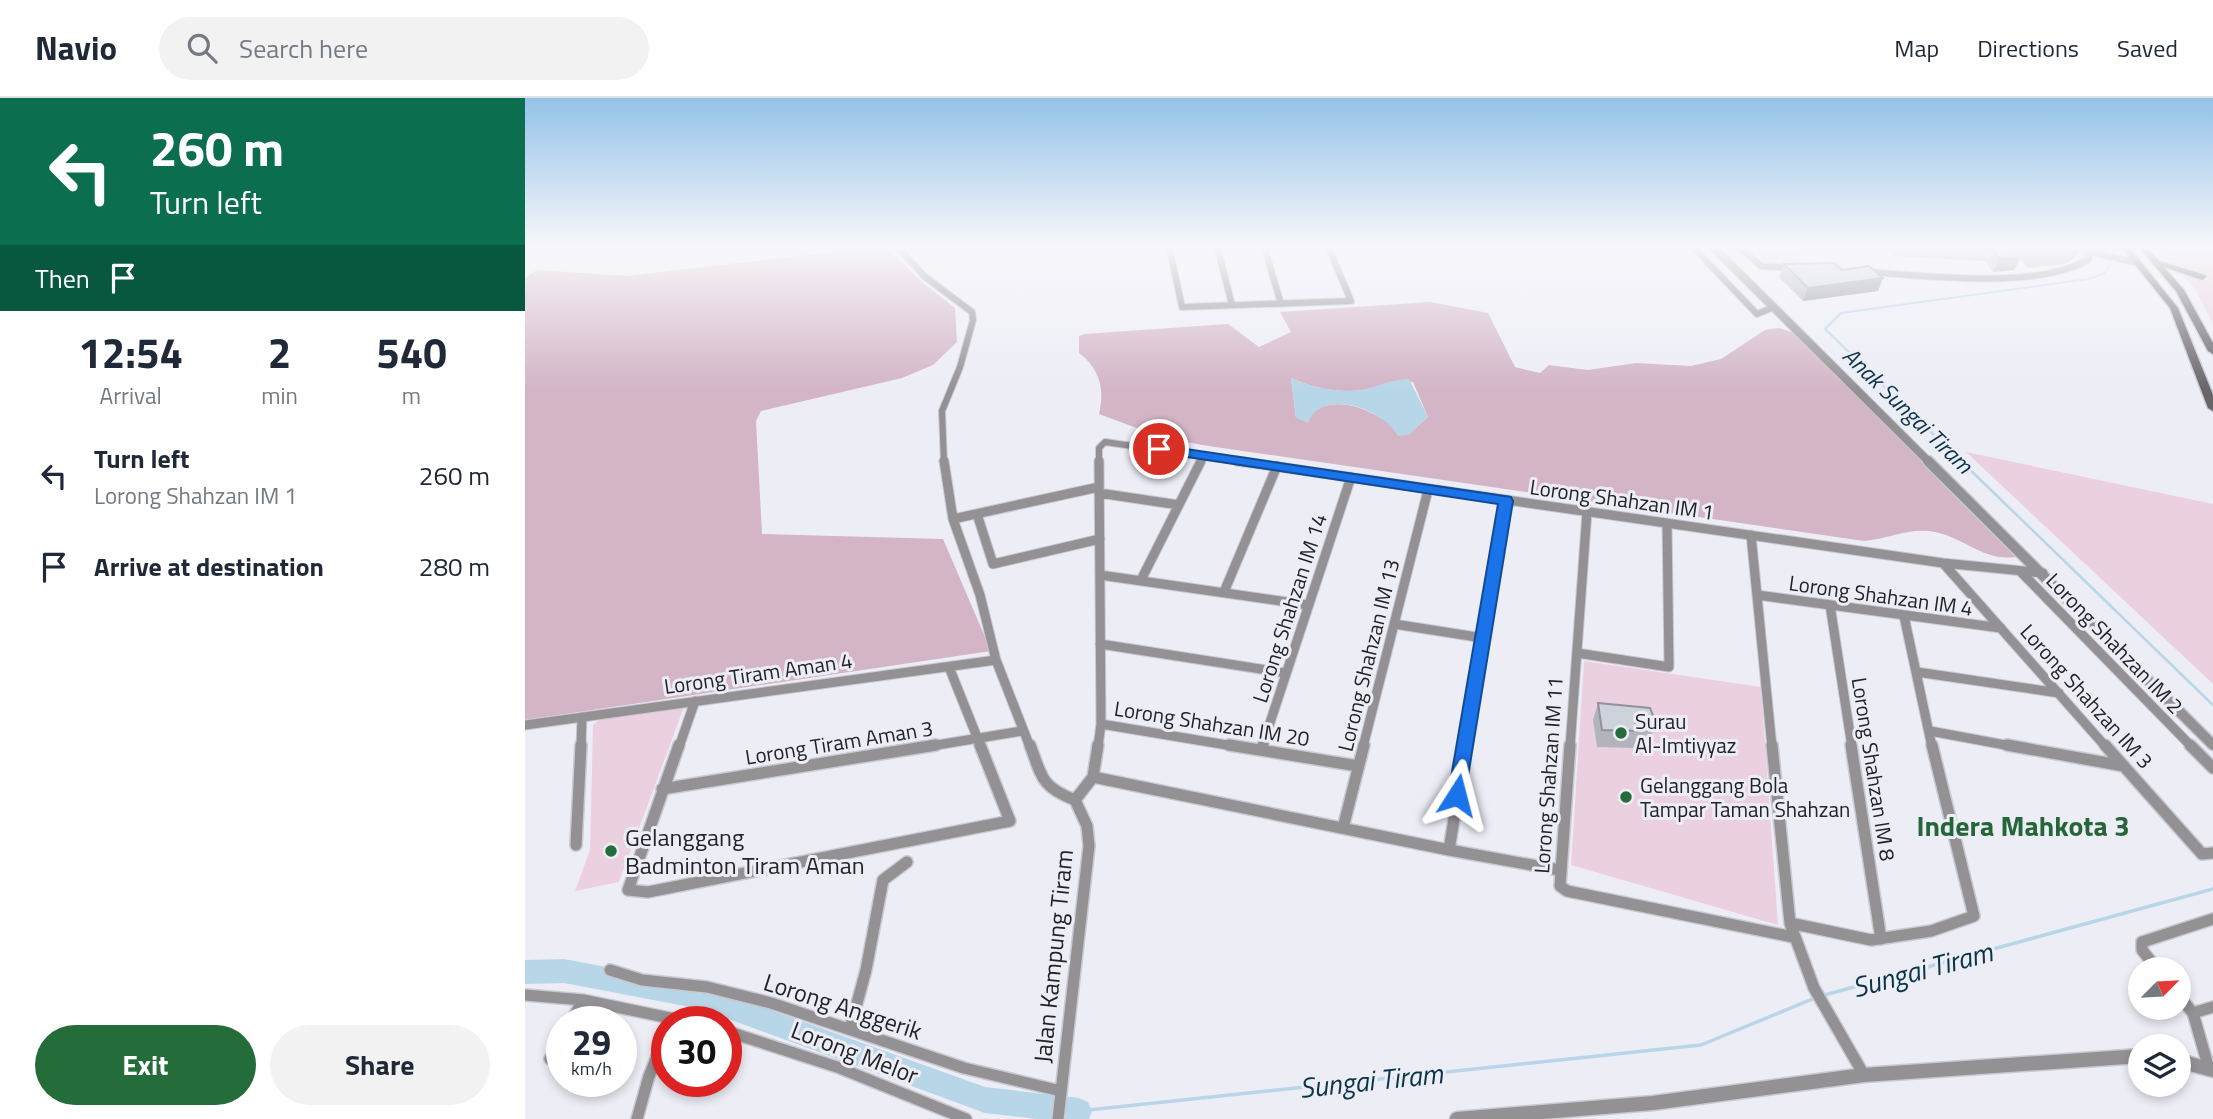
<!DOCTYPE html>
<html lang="en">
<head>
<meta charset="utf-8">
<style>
  body { margin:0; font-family:"Titillium Web",sans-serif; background:#f2f2f3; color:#1f2937; height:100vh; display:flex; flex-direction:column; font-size:26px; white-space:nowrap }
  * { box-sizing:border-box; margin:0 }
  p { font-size:23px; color:#747a83 }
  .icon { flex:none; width:38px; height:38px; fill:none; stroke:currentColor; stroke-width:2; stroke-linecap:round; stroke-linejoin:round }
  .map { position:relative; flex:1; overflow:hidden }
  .panel { display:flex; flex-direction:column; background:#fff; width:525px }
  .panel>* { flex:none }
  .guide { background:#0b6e4f; color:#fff; overflow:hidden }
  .needle { width:46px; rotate:66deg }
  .controls { position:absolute; left:1603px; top:859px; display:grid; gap:14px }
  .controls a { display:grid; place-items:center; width:63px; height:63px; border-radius:50%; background:#fff; box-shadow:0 4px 10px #0003; font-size:35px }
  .speed { position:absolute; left:21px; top:908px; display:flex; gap:14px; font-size:35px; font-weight:700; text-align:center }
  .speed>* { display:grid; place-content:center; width:91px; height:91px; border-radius:50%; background:#fff; box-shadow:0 4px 10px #0003; line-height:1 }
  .speed small { font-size:18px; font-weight:400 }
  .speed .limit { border:10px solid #d22; background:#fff; color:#111 }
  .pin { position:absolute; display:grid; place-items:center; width:60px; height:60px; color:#fff; margin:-30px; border:4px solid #fff; border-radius:50%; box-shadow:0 2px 7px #0007 }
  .me { position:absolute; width:77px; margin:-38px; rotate:9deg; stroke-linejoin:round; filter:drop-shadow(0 0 5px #0008) }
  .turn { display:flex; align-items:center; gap:24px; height:147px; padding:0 35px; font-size:32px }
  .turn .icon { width:91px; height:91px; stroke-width:2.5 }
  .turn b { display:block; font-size:49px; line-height:60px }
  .then { display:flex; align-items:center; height:66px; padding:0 35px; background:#0003; gap:14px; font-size:26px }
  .eta { display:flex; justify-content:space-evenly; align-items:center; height:119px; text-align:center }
  .eta b { font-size:42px; font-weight:700; line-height:49px }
  .primary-button { display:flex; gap:14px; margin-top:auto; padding:14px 35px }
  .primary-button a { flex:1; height:80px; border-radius:42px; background:#246d3a; color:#fff; font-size:28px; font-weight:700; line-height:80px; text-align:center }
  .primary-button a+a { background:#f2f2f3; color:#1f2937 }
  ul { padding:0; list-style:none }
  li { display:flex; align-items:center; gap:21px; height:91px; padding:0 35px }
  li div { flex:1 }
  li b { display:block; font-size:26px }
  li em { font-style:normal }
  header { display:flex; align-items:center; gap:42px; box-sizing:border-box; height:98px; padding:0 35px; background:#fff; border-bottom:2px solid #e0e1e3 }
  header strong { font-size:33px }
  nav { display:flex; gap:38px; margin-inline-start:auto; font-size:24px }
  .search { width:490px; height:63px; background:#f2f2f3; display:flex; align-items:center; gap:18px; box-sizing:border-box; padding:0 24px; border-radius:38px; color:#747a83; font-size:26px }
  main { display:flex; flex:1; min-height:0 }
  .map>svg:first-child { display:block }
</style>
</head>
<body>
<header>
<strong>Navio</strong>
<div class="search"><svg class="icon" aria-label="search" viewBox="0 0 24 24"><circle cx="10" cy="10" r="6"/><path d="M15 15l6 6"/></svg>Search here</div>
<nav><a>Map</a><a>Directions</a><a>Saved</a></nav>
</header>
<main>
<section class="panel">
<div class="guide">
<div class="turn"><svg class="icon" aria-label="left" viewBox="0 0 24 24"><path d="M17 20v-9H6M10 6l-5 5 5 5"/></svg><div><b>260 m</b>Turn left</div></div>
<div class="then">Then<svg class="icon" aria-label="arrive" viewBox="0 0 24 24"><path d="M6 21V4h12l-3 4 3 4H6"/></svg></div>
</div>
<div class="eta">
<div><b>12:54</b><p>Arrival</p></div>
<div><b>2</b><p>min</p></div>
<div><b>540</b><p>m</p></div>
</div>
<ul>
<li><svg class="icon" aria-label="left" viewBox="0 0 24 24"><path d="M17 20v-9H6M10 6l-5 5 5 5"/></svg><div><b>Turn left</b><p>Lorong Shahzan IM 1</p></div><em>260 m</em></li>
<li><svg class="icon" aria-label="arrive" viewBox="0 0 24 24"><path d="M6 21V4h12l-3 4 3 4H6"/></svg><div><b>Arrive at destination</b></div><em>280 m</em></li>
</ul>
<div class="primary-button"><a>Exit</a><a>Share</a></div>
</section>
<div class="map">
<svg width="1688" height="1021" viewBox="0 0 1688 1021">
  <rect width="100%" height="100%" fill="#ededf6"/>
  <!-- green -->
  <path fill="#ebd1df" d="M1222,148H1270L1278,167L1240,165Z
    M1630,148H1688V226L1670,191Z
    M1441,354L1688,406V586Z
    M1059,563L1236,589L1253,827L1046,767Z
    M159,609L94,784L50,793L65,752L68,627L79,618Z"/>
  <!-- forest -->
  <path fill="#d3b5c6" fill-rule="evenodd" d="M360,148L398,185L430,210L432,244L408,267L377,280L236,313L231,323L237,436L418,441L466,553L0,622V180L12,172L101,178Z
    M905,204L963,215L990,269L1015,275L1024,267L1063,272L1111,265L1166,268L1196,261L1240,232L1254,230L1281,239L1494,458C1462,466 1440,440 1410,434C1386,429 1363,441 1339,443L677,347L636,339L574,316C580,291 575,271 554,255V238L560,236L703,226L734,249L766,234L755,214ZM766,280C784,288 807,294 827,293C850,293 866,280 888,284L903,319L883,337C858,321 828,298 796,309C787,312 780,317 771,320Z"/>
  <!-- water -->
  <path fill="#b7d6e7" d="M766,280C788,290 817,296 841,291C856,287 869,281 884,281L903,319L883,337L873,338C860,312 797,288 783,325L771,320Z"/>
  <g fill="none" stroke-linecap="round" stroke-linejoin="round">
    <!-- stream-far2 -->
    <path stroke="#b7d6e7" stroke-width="2" d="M1438,365L1300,231L1316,215L1563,181L1578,176L1586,167L1583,159"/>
    <!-- stream-far1 -->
    <path stroke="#b7d6e7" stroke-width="2.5" d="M1436,363L1688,607"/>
    <!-- stream -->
    <path stroke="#b7d6e7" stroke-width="3.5" d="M1296,898L1688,791
      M554,1013L1176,947L1290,900"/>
    <!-- river -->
    <path fill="#b7d6e7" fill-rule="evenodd" d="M39,861L176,887L460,989L554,1000L563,1004L567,1013L564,1021H512L460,1015L176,911L39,885L0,886V862Z"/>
    <defs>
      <path id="minor-far2" d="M372,148L399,178L447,214L448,222L435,269L417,313L419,365
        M644,148L657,209L826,203L803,148
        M692,148L707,207
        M739,148L756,206
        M1167,148L1232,216L1249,209
        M1213,148L1236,168L1269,170
        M1562,153L1613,165
        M1342,174C1401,178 1514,192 1564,161L1560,148
        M574,365V350L580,344L724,365
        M675,365L679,357"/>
      <path id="minor-far1" d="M419,363L428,421L455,497L471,562L505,649
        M712,363L1418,465L1518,475
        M574,395L654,407
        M452,416L468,466L575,441
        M428,421L574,389
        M1226,437L1247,649
        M1418,465L1581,649
        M1496,474L1667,649
        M575,477L783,507
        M616,482L676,363
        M699,494L752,368
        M1232,497L1476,530
        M1305,507L1327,649
        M1379,518L1407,649
        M869,526L958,540
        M575,546L761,575
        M1052,555L1144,569L1142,425
        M424,569L456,649
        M1392,574L1534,595
        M576,626L714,649
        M0,627L471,562
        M1405,633L1491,649
        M56,649L57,619
        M154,649L170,603
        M400,649L497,633
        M573,649L576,626L574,363
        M737,649L826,379
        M838,649L903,392
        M941,649L981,403
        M1045,649L1062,414"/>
      <path id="minor" d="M154,647L103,792L123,794L485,723L455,647
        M505,647C517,679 516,689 550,702
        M704,647L833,668
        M941,647L924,752L1034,772
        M1045,647L1035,788L1042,793L1268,839
        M1247,647L1265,825L1289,890L1339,977
        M1326,647L1356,841
        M1482,647L1599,668
        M1580,647L1677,756L1688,755
        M1665,647L1688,670
        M736,652L738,647
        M568,679L924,752
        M137,691L411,647
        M550,702L568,679L573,647
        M818,730L839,647
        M51,747L56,647
        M1265,825L1346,842L1406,833L1449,818L1407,647
        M85,872L117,882L182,889L246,905L439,970L536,993
        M1633,872L1617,852V844L1688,821
        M0,897L58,902L164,924
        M1654,898L1668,915L1684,971
        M1668,915L1688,909
        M46,924L58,902
        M325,931L341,872L358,782L382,764
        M201,933L312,969L441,1021
        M25,961L37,940
        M112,1021L124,978L142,934
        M533,1021L564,748L562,728L550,702"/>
      <path id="tertiary-far2" d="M1187,148L1405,365"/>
      <path id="tertiary-far1" d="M1403,363L1688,647"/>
      <path id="tertiary" d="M1654,963L1688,972
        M932,1021L1128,1005L1339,977L1615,958"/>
      <path id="secondary" d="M1595,148H1603L1653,210L1688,297V313L1683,310L1645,210Z
        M1613,148H1621L1634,163L1680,177L1681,179L1677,182L1639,169L1659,192L1688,245V256L1683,253L1651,193Z"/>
    </defs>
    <!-- minor-far2 casing -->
    <use href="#minor-far2" stroke="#c9c9d1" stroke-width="8"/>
    <!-- minor-far1 casing -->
    <use href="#minor-far1" stroke="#c9c9d1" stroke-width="11"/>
    <!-- minor casing -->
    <use href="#minor" stroke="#c9c9d1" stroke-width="14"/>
    <!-- tertiary-far2 casing -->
    <use href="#tertiary-far2" stroke="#c9c9d1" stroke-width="10"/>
    <!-- tertiary-far1 casing -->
    <use href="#tertiary-far1" stroke="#c9c9d1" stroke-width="13"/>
    <!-- tertiary casing -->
    <use href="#tertiary" stroke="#c9c9d1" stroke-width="17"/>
    <!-- secondary casing -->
    <use href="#secondary" stroke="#c9c9d1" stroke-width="3"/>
    <!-- minor-far2 -->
    <use href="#minor-far2" stroke="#939194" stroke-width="6"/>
    <!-- minor-far1 -->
    <use href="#minor-far1" stroke="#939194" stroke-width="9"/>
    <!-- minor -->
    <use href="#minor" stroke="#939194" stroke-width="11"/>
    <!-- tertiary-far2 -->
    <use href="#tertiary-far2" stroke="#939194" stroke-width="8"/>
    <!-- tertiary-far1 -->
    <use href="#tertiary-far1" stroke="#939194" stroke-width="10"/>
    <!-- tertiary -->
    <use href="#tertiary" stroke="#939194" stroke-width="14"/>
    <!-- secondary -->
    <use href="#secondary" fill="#686569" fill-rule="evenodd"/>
  </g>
  <!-- wall -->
  <path fill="#b1b5bb" d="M1364,148H1558L1553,156L1541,166L1502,170L1495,160L1489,172L1468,174L1460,163L1369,158Z
    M1259,166L1317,172L1358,180L1353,193L1278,203L1254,179Z
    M1073,605L1131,625L1124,642L1111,643L1108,650L1072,649L1068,622Z"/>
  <!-- shaded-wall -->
  <path fill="#909399" d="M1551,148H1558L1553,156L1541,166Z
    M1496,159L1489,172L1468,174L1475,161Z
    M1358,180L1353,193L1278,203L1283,190Z"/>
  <!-- building -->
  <path fill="#ced2da" stroke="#909399" stroke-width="2" d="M1428,148H1487L1496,159L1475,161L1466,150Z
    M1309,165L1317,172L1344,168L1358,180L1283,190L1259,166Z
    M1073,605L1125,610L1131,625L1111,626L1115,633L1077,632Z"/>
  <!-- sky -->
  <linearGradient id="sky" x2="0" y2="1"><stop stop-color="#94c2e8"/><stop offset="0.51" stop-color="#f7f7fb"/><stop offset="1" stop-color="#f7f7fb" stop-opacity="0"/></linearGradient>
  <rect width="1688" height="291" fill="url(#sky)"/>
  <!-- route -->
  <path fill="#1a73e8" stroke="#114b97" stroke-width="2" d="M634,347L986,399L988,403L939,703H926L923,697L973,406L629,354L627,351Z"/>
  <!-- markers -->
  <g fill="#246d3a" stroke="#ededf6" stroke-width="2.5">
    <circle cx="1096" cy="635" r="7"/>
    <circle cx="1101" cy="699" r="7"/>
    <circle cx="86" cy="753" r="7"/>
  </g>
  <g text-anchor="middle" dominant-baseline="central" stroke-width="6" stroke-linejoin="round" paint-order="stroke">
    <!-- street labels -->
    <g font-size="21" fill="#242427" stroke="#ededf6">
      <text transform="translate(1097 401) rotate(8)">Lorong Shahzan IM 1</text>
      <text transform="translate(1356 497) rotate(8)">Lorong Shahzan IM 4</text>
      <text transform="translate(764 510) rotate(-72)">Lorong Shahzan IM 14</text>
      <text transform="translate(1590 545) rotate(46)">Lorong Shahzan IM 2</text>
      <text transform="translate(843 557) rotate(-76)">Lorong Shahzan IM 13</text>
      <text transform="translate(233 575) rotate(-8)">Lorong Tiram Aman 4</text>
      <text transform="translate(1562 598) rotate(48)">Lorong Shahzan IM 3</text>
      <text transform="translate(687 625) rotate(9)">Lorong Shahzan IM 20</text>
      <text transform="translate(314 644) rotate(-9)">Lorong Tiram Aman 3</text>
      <text transform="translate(1349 671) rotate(81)">Lorong Shahzan IM 8</text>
      <text transform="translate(1023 677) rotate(-86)">Lorong Shahzan IM 11</text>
    </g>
    <!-- poi labels -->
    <g font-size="21" fill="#242427" stroke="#ededf6" text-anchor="start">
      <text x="1110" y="623">Surau<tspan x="1110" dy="24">Al-Imtiyyaz</tspan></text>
      <text x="1115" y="687">Gelanggang Bola<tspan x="1115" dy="24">Tampar Taman Shahzan</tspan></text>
    </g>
    <!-- water labels -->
    <g font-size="23" font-style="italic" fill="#0a3448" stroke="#ededf6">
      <text transform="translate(1383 312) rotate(44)">Anak Sungai Tiram</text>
    </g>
    <!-- near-poi labels -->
    <g font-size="24" fill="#242427" stroke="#ededf6" text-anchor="start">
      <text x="100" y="739">Gelanggang<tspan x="100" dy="28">Badminton Tiram Aman</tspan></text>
    </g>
    <!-- near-street labels -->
    <g font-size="24" fill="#242427" stroke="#ededf6">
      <text transform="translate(528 858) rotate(-84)">Jalan Kampung Tiram</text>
      <text transform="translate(318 908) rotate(18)">Lorong Anggerik</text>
      <text transform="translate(330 954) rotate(21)">Lorong Melor</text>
    </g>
    <!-- near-quarter labels -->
    <g font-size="28" font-weight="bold" fill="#256638" stroke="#ededf6">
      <text x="1498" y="727">Indera Mahkota 3</text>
    </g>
    <!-- near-water labels -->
    <g font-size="28" font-style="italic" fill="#0a3448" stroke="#ededf6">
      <text transform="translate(1397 871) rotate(-15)">Sungai Tiram</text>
      <text transform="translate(846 982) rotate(-6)">Sungai Tiram</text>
    </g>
  </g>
</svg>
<div class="controls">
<a><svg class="needle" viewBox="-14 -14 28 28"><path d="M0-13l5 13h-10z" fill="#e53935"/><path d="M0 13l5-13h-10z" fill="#747a83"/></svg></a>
<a><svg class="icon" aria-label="layers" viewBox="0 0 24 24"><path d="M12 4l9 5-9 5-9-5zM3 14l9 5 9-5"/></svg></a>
</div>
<div class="speed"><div>29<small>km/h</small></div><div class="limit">30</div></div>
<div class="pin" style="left:634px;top:351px;background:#d93025"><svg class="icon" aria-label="arrive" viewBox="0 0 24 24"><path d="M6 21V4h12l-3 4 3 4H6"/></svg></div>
<svg class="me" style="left:932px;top:697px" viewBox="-20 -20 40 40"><path d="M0-17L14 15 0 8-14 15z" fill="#1a73e8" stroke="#fff" stroke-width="4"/></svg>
</div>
</main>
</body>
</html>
